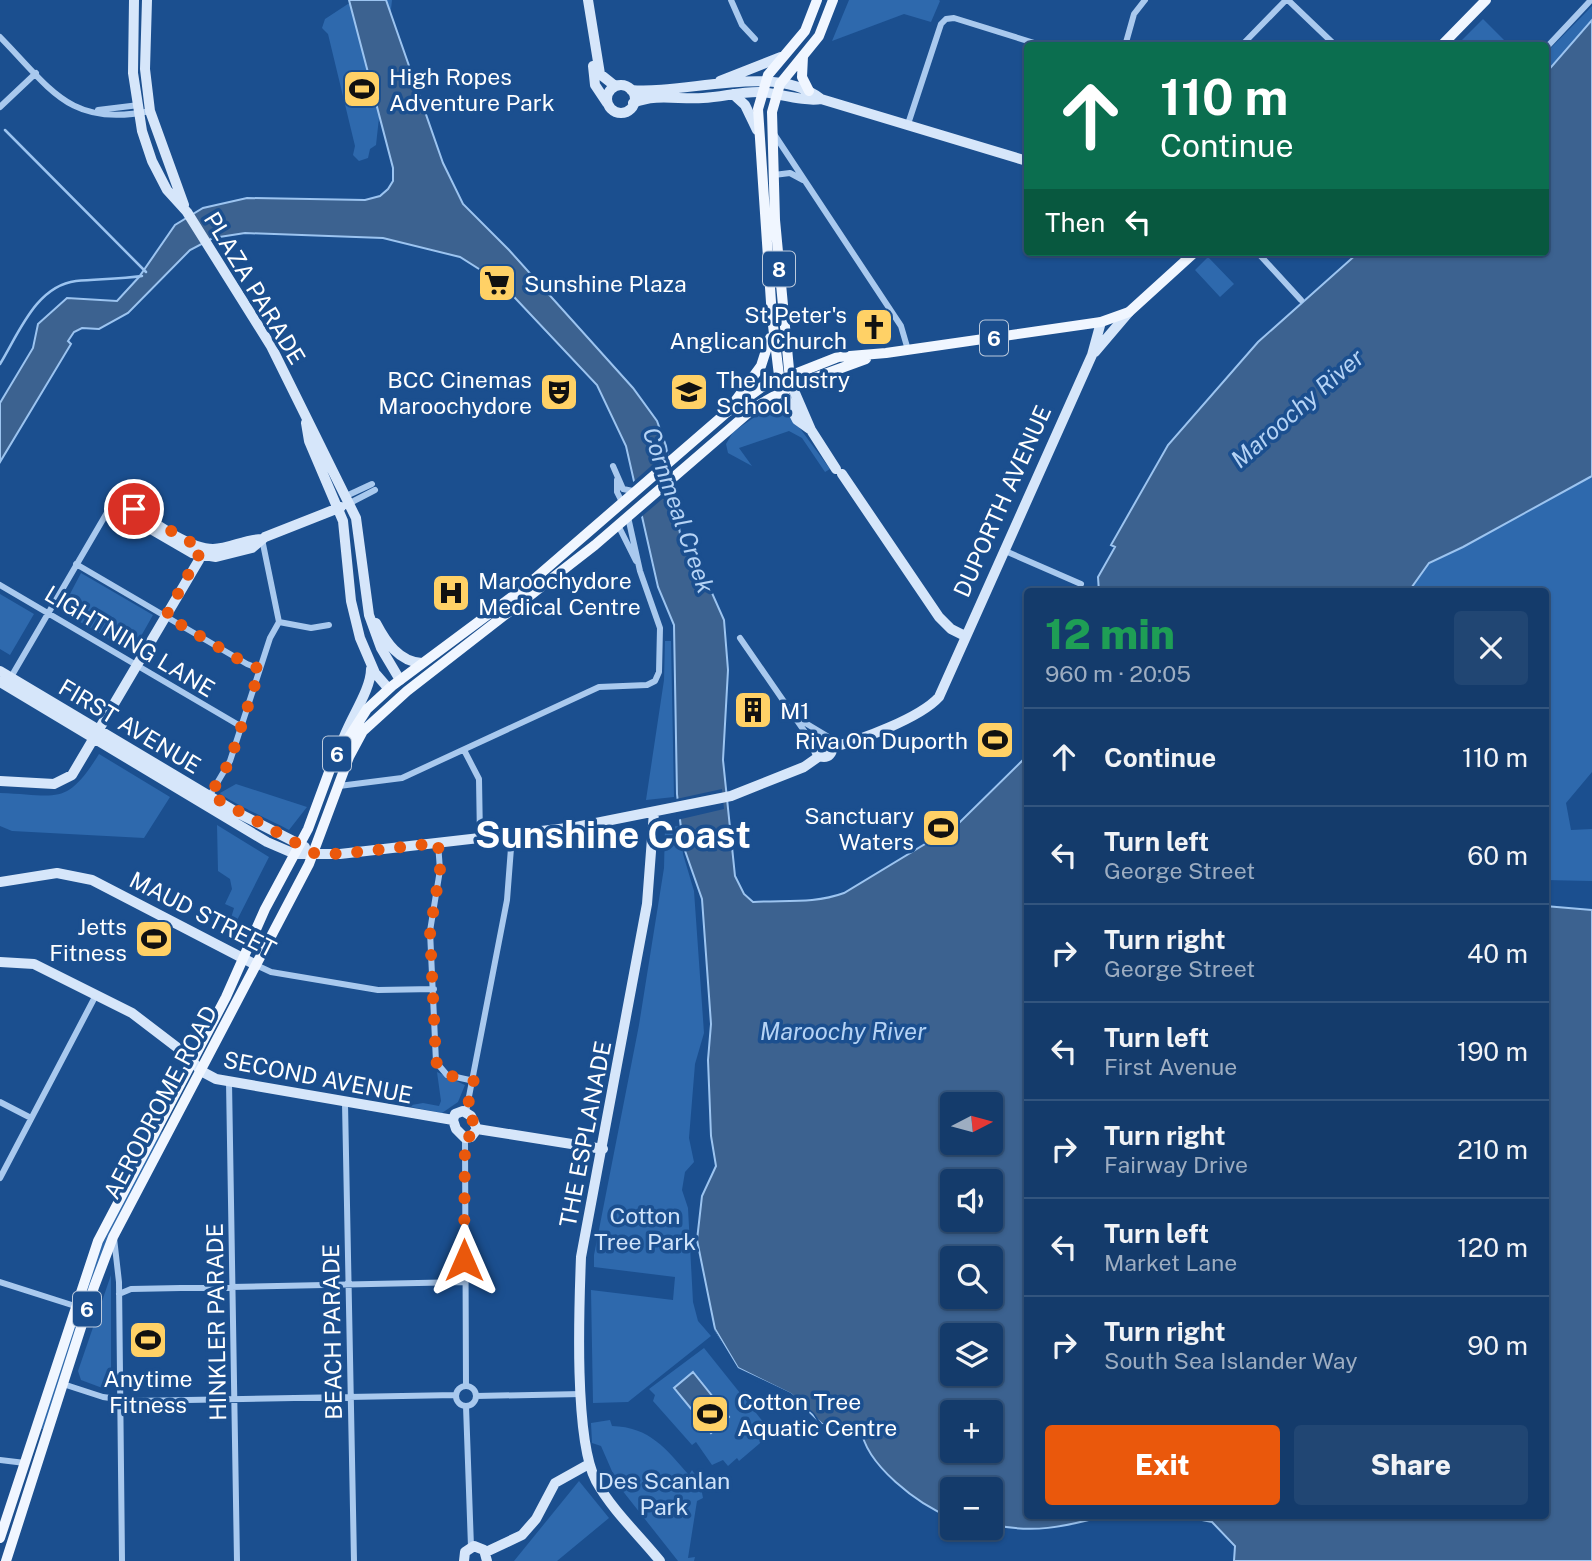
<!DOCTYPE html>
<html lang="en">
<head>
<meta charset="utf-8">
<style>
  body { margin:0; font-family:"Public Sans",sans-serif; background:#214673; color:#f1f3f6; height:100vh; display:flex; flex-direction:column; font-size:26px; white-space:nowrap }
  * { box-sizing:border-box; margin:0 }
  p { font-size:23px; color:#9dadc1 }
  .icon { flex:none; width:38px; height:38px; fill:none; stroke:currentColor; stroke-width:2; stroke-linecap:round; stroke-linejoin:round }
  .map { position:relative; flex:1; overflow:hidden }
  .sheet { position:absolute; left:1024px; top:588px; width:525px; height:931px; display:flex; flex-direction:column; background:#143b6b; border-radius:7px; box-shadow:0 2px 5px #0004,0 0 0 2px #33557e }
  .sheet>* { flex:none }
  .guide { position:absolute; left:1024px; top:42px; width:525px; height:214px; border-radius:7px; box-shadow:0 2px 5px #0004,0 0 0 2px #33557e; background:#0b6e4f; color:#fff; overflow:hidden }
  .needle { width:46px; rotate:84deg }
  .tools { position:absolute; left:940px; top:1092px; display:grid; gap:14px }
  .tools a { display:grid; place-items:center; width:63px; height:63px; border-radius:7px; background:#143b6b; box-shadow:0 2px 5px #0004,0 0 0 2px #33557e; font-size:35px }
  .pin { position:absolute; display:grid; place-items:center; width:60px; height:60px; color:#fff; margin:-30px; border:4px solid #fff; border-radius:50%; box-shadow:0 2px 7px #0007 }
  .me { position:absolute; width:77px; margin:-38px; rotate:0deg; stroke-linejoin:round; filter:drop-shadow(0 0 5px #0008) }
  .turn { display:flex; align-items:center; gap:24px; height:147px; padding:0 21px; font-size:32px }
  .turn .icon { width:91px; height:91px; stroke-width:2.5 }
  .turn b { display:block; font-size:49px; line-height:60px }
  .then { display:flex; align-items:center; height:66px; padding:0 21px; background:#0003; gap:14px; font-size:26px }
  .round { display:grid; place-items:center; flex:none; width:74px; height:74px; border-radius:7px; background:#214673 }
  .summary { display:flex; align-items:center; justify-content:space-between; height:119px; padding:0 21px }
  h1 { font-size:42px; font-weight:800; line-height:52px; color:#1e9e55 }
  .cta { display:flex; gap:14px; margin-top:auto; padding:14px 21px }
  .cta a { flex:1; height:80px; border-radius:7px; background:#ea580c; color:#fff; font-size:28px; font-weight:800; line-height:80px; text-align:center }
  .cta a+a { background:#214673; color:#f1f3f6 }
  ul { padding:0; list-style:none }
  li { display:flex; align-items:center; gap:21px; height:98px; padding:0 21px; border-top:2px solid #33557e }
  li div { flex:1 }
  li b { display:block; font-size:26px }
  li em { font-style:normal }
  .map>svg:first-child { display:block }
</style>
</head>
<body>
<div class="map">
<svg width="1592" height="1561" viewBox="0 0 1592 1561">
  <rect width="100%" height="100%" fill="#1b4f8f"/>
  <!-- green -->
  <path fill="#2e69ad" d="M354,0H392L376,145L370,149L368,158L359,161L353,155L355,146L328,34L322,28L325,19Z
    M849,0H939L940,1L931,22L904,14L832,41Z
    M1592,6V20L1545,74V54Z
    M1483,19L1509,45H1457Z
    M1208,257L1234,284L1220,297L1195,270Z
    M779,400L830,469L825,472L802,438L789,431L739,448L752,466L728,453L726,444L733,432Z
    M1592,476V772L1566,803L1571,830L1592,829V881L1545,880V592H1409L1429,563L1463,547Z
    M81,573L153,615L132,652L61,611Z
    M0,594L34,614L10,655L0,649Z
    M665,641H671L674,797L646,800L664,680Z
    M99,754L170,797L144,838L12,831L0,826V793C58,795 66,807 99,754Z
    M236,784L307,807L289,830C278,824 224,799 220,793Z
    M217,825L269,857L232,930L228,928L234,908L225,904L232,889L230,879L218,871Z
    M681,826L683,854L694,891L704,1033L695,1064L689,1138L694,1162L685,1172L682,1190L688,1208L693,1302L698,1321L711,1336L628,1402L593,1403L591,1290L673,1300L675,1277L594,1267V1255L639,1025L664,868L665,827Z
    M437,1072L465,1085L458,1102L442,1113L406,1106L423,1103L439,1106L441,1101Z
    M162,1131L164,1133L119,1220L53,1405L43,1429H40L97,1255L151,1146Z
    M111,1275V1385L105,1389L81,1380L78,1371Z
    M704,1348L772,1433L739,1461L737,1458L728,1466L723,1460L712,1465L696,1442L692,1445L653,1401L655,1395L649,1389Z
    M610,1420L612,1426C650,1427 666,1449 689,1475L692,1470L700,1482L703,1498L697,1501L688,1558L695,1557L694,1561H678L618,1485L601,1446L592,1443L591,1423Z
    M579,1481L609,1518L557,1561H514Z"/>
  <!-- water -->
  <path fill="#3c6290" stroke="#9cc4f0" stroke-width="2" fill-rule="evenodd" d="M349,0H386L443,163L463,204L509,250L633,388L657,421L666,446L682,546L704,575L724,620L728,670L723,760L735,876L744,894L753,902C785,900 814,904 844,893L958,824L1027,756V1516H1104C1064,1527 1032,1534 991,1524L990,1489H952V1518C919,1505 865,1465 861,1428L866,1429L822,1424L791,1394L738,1368L715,1329L697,1240L702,1196L716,1166L711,1136L708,1060L711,1024L702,899L683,845L677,794L674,625L658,587L626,446L597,385L501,283L460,257L383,238L245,233L213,238L190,250L128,313L99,329L82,328L74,332L68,341L71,344L0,462V403L33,348L38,324L67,298L117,301L139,277L175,225L203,208L247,198L365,200L380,196L388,189L393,181V168ZM952,1104H990V1143H952ZM952,1181H990V1220H952ZM952,1258H990V1297H952ZM952,1335H990V1374H952ZM952,1412H990V1451H952Z
    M1592,20V476L1463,547L1429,563L1409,591L1099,592L1098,577L1115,547L1111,545L1168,445L1258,342L1359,252H1545V74Z
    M1545,906L1592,910V1561H1234L1235,1546L1212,1522L1182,1516H1545Z
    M693,1372L729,1417L711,1433L674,1388Z"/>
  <!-- pier -->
  <path fill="#1b4f8f" d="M668,451L674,489L640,518L632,483Z
    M722,789L724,809L677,820L676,799Z
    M712,1325L738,1368L791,1393L814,1413L822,1424L867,1428L820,1426L813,1414L795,1398L766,1387L736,1370Z"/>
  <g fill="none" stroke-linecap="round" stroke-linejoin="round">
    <!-- stream -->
    <path stroke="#9cc4f0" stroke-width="2.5" d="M5,130L146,272
      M0,364C19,333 36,286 76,281C98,279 120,279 142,276"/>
    <!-- street -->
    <path stroke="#a9c9ee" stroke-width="6" d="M731,0L742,25L755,39
      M1288,0L1336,46
      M0,37C51,89 70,128 150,111
      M1125,46L1134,14L1145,0
      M1241,46L1286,0
      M1545,49L1591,0
      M0,107L36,73
      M98,110L139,105
      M908,124L941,24L946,19L954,18L1044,46
      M774,134L901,326L908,350
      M774,175L790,173L803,180
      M1257,252L1301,300
      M613,466L623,489L633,491
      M617,480V492L623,504
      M344,497L372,484
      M348,504L375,490
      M618,525L636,561
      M262,539L279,622
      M1003,550L1081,584
      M76,564L247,664L260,669
      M0,585L242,727
      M279,622L311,628L329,625
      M740,638L816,748
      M11,677L112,504
      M797,718L827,736L831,742
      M464,750L479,779L480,838
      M339,786L402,778L599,687L647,685L655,681L659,672L660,628L640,571L628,517
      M210,795L230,761L270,638L279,622
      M438,843L440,870L430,931L436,1062L447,1075L474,1081
      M256,965L271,972L378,990L434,989
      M229,1082L237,1561
      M0,1102L31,1118
      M345,1103L354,1561
      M466,1112L507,900L512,835
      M465,1138L466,1386
      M0,1178L96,995
      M114,1238L119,1282L122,1561
      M0,1282L75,1306
      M119,1294L131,1289L465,1282
      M63,1384L103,1397L132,1401L456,1395
      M456 1396a10 10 0 1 1 20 0a10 10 0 1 1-20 0Z
      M476,1396L582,1394
      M466,1406L471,1547
      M0,1460L25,1463"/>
    <!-- secondary -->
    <path stroke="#d6e6fa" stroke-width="10" d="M134,0L133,73L142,131L152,161L167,190L187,212L271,346L356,518L369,615L381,648L400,680
      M147,0L145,69L150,111L184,205
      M588,0L600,74L615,86
      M593,66L595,85L607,103
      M720,81L781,57
      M607 99a14 14 0 1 1 28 0a14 14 0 1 1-28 0Z
      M631,90C685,95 774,62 821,99L1027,161
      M733,94L745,105L757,130
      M633,103C657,93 679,100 703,98C723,97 742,91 762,92C779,94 806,102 821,99
      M1095,352L1129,312
      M792,386L811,430L836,469
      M782,390L797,420L811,430
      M306,423L309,441L343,521L351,601L360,638L375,673L388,688
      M842,474L939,617L951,629L965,636
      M116,497C140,512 185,549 213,549C230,549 244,539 262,539
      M111,506L192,553L216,557L252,548L265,537L341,507
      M376,623C386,642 399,662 422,663
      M0,671L238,813L305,847
      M0,682L267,842L295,854H340L576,827L731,796L804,767L821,755
      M816 749a8 8 0 1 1 16 0a8 8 0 1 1-16 0Z
      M341,745C348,721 371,691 371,669
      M832,747C859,741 920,718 939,697L1092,355L1101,322
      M0,781L54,784L72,775L199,560L202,549
      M654,812L647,904L581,1257C579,1308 574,1439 596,1481C612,1510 639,1535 660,1561
      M0,882L57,873L92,880L256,965
      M0,962L34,964L132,1013L187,1055L201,1071L216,1079L453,1120
      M453,1120L455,1114L463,1111L471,1116L477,1129
      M453,1120L456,1129L465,1138L471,1137L477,1129
      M477,1129L603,1149
      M486,1552L522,1535L536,1519L555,1483L589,1464
      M464,1561L465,1552L474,1546L484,1550L487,1561"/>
    <!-- primary -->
    <path stroke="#f0f6ff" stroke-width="10" d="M1441,46L1486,0
      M803,56L802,77L809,91
      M790,380L775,220L772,112L780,84L819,36L833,0
      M780,384L772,317L758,109L768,75L805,31L817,0
      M736,400L761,366L770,338
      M0,1538L98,1241L226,997L265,909L308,829L332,764L367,709L392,686L525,587L726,413L762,387L838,357L886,353L1101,322L1129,312L1195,252
      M6,1561L94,1287L113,1237L309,864L349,757L363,731L407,691L595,545L755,407L792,386L866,359"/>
  </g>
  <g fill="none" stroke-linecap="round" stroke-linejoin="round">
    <!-- route -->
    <path stroke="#ea580c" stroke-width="12" stroke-dasharray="0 21.6" d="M134,509L202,549L166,616L247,664L260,669L230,761L210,795L314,853L340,854L438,843L440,870L430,931L436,1062L447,1075L474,1081L466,1112L477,1126L474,1135L465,1138L464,1260"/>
  </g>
  <!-- icons -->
  <defs>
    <symbol id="stadium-square" viewBox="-11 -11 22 22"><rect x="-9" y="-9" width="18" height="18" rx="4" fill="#ffd166" stroke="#1b4f8f"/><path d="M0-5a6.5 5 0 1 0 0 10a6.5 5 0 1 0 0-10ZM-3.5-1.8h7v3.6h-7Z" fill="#111"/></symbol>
    <symbol id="supermarket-square" viewBox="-11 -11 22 22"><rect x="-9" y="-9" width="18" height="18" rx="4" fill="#ffd166" stroke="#1b4f8f"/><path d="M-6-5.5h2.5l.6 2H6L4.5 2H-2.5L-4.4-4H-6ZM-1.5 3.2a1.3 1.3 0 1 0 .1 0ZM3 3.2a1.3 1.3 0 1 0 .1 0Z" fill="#111"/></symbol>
    <symbol id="church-square" viewBox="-11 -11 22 22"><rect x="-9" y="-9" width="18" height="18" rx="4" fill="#ffd166" stroke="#1b4f8f"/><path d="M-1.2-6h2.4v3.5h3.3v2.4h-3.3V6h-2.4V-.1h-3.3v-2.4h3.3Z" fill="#111"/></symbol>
    <symbol id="theatre-square" viewBox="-11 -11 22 22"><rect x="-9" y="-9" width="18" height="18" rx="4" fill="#ffd166" stroke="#1b4f8f"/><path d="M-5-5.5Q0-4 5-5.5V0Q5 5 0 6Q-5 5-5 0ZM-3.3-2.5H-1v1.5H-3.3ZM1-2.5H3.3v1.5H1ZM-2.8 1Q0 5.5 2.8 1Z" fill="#111"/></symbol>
    <symbol id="university-square" viewBox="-11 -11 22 22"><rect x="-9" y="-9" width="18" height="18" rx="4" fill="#ffd166" stroke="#1b4f8f"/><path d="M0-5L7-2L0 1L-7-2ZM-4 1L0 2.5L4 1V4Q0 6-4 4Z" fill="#111"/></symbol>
    <symbol id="hospital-square" viewBox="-11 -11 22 22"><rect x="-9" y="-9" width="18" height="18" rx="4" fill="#ffd166" stroke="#1b4f8f"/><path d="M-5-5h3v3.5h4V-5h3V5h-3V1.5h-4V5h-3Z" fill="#111"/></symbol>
    <symbol id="building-square" viewBox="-11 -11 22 22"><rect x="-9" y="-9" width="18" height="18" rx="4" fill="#ffd166" stroke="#1b4f8f"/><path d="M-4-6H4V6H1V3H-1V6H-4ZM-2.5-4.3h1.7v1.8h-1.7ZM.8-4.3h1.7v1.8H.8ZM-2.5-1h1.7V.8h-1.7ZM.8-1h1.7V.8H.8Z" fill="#111"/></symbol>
  </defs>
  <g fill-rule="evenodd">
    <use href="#stadium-square" x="340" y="67" width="44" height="44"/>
    <use href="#supermarket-square" x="475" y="261" width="44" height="44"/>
    <use href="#church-square" x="852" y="305" width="44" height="44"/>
    <use href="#theatre-square" x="537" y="370" width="44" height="44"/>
    <use href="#university-square" x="667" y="370" width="44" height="44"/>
    <use href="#hospital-square" x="429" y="571" width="44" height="44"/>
    <use href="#building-square" x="731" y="688" width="44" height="44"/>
    <use href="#stadium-square" x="973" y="718" width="44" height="44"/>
    <use href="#stadium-square" x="919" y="806" width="44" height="44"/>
    <use href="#stadium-square" x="132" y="917" width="44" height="44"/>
    <use href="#stadium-square" x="126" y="1318" width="44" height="44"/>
    <use href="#stadium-square" x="688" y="1392" width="44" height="44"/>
  </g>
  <g text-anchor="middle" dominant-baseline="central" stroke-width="7" stroke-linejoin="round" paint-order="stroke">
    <!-- shield labels -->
    <g fill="#1b4f8f" stroke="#bbcadd" stroke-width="2">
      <rect x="763" y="251.5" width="32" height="35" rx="5"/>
      <rect x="980" y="320.5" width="28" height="35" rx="5"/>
      <rect x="323" y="736.5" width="28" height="35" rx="5"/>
      <rect x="73" y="1291.5" width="28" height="35" rx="5"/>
    </g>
    <g font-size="21" font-weight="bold" fill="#fff">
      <text x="779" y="269">8</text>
      <text x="994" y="338">6</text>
      <text x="337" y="754">6</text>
      <text x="87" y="1309">6</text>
    </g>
    <!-- poi labels -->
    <g font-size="23" fill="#fff" stroke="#1b4f8f" text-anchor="start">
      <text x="389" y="76">High Ropes<tspan x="389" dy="26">Adventure Park</tspan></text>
      <text x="524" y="283">Sunshine Plaza</text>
      <text x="847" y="314" text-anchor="end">St Peter's<tspan x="847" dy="26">Anglican Church</tspan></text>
      <text x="532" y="379" text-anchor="end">BCC Cinemas<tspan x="532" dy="26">Maroochydore</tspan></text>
      <text x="716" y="379">The Industry<tspan x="716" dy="26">School</tspan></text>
      <text x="478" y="580">Maroochydore<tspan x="478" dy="26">Medical Centre</tspan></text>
      <text x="780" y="710">M1</text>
      <text x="968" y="740" text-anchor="end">Riva On Duporth</text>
      <text x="914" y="815" text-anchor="end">Sanctuary<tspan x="914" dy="26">Waters</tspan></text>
      <text x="127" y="926" text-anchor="end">Jetts<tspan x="127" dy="26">Fitness</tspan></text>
      <text x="148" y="1378" text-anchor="middle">Anytime<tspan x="148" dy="26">Fitness</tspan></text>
      <text x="737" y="1401">Cotton Tree<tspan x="737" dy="26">Aquatic Centre</tspan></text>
    </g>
    <!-- street labels -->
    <g font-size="23" fill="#fff" stroke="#1b4f8f">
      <text transform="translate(255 288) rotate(59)">PLAZA PARADE</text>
      <text transform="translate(1002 501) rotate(-66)">DUPORTH AVENUE</text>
      <text transform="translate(130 641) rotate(31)">LIGHTNING LANE</text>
      <text transform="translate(130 726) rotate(31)">FIRST AVENUE</text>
      <text transform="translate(203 914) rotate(27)">MAUD STREET</text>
      <text transform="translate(318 1077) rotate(11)">SECOND AVENUE</text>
      <text transform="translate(160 1102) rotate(-62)">AERODROME ROAD</text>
      <text transform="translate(585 1134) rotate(-79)">THE ESPLANADE</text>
      <text transform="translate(216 1322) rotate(-91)">HINKLER PARADE</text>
      <text transform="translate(332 1332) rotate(-91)">BEACH PARADE</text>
    </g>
    <!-- park labels -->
    <g font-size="23" fill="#cfe3fa" stroke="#1b4f8f">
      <text x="645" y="1215">Cotton<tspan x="645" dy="26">Tree Park</tspan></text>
      <text x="664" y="1480">Des Scanlan<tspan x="664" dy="26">Park</tspan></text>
    </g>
    <!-- water labels -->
    <g font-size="24" font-style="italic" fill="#b5d3f5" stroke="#1b4f8f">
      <text transform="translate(1297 408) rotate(-41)">Maroochy River</text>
      <text transform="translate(679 510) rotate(71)">Cornmeal Creek</text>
      <text x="843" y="1031">Maroochy River</text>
    </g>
    <!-- town labels -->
    <g font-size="37" font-weight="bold" fill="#fff" stroke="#1b4f8f">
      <text x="613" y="834">Sunshine Coast</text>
    </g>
  </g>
</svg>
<div class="tools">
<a><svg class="needle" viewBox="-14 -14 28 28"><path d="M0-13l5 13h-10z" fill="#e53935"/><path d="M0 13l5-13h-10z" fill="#9dadc1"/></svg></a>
<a><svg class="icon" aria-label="sound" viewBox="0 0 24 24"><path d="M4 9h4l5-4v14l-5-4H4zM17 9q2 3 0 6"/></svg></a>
<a><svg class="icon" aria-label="search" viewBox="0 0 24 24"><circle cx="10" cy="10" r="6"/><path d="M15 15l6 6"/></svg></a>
<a><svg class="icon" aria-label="layers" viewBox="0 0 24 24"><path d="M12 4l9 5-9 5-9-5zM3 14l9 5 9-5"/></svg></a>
<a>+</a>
<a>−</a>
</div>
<div class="pin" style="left:134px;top:509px;background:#d93025"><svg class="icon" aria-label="arrive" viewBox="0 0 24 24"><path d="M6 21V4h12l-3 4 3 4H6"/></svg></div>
<svg class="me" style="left:464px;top:1260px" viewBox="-20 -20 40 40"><path d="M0-17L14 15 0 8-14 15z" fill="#ea580c" stroke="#fff" stroke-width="4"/></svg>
<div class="guide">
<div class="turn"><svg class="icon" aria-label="ahead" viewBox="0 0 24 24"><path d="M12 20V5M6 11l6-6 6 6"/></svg><div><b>110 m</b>Continue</div></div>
<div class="then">Then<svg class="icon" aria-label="left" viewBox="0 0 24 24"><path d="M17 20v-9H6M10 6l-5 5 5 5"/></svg></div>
</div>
<section class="sheet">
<div class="summary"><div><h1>12 min</h1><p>960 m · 20:05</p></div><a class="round"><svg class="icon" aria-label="close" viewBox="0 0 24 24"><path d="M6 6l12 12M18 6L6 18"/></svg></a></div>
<ul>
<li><svg class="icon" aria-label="ahead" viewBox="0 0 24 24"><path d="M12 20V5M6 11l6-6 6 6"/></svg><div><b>Continue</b></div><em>110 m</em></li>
<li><svg class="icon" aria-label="left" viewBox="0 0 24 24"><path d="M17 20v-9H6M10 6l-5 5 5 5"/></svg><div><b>Turn left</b><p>George Street</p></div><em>60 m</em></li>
<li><svg class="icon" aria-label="right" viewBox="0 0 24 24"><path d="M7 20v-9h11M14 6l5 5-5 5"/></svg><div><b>Turn right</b><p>George Street</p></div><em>40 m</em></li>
<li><svg class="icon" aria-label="left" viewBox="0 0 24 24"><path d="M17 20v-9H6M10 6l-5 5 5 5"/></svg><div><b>Turn left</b><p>First Avenue</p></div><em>190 m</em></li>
<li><svg class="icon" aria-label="right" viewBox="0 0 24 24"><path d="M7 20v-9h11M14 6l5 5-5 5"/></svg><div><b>Turn right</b><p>Fairway Drive</p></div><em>210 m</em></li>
<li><svg class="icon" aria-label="left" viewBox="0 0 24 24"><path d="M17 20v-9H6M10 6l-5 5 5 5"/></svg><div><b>Turn left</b><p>Market Lane</p></div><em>120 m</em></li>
<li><svg class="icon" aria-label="right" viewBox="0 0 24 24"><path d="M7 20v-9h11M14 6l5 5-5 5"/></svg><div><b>Turn right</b><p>South Sea Islander Way</p></div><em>90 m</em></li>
</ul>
<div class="cta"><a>Exit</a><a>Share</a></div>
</section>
</div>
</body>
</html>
